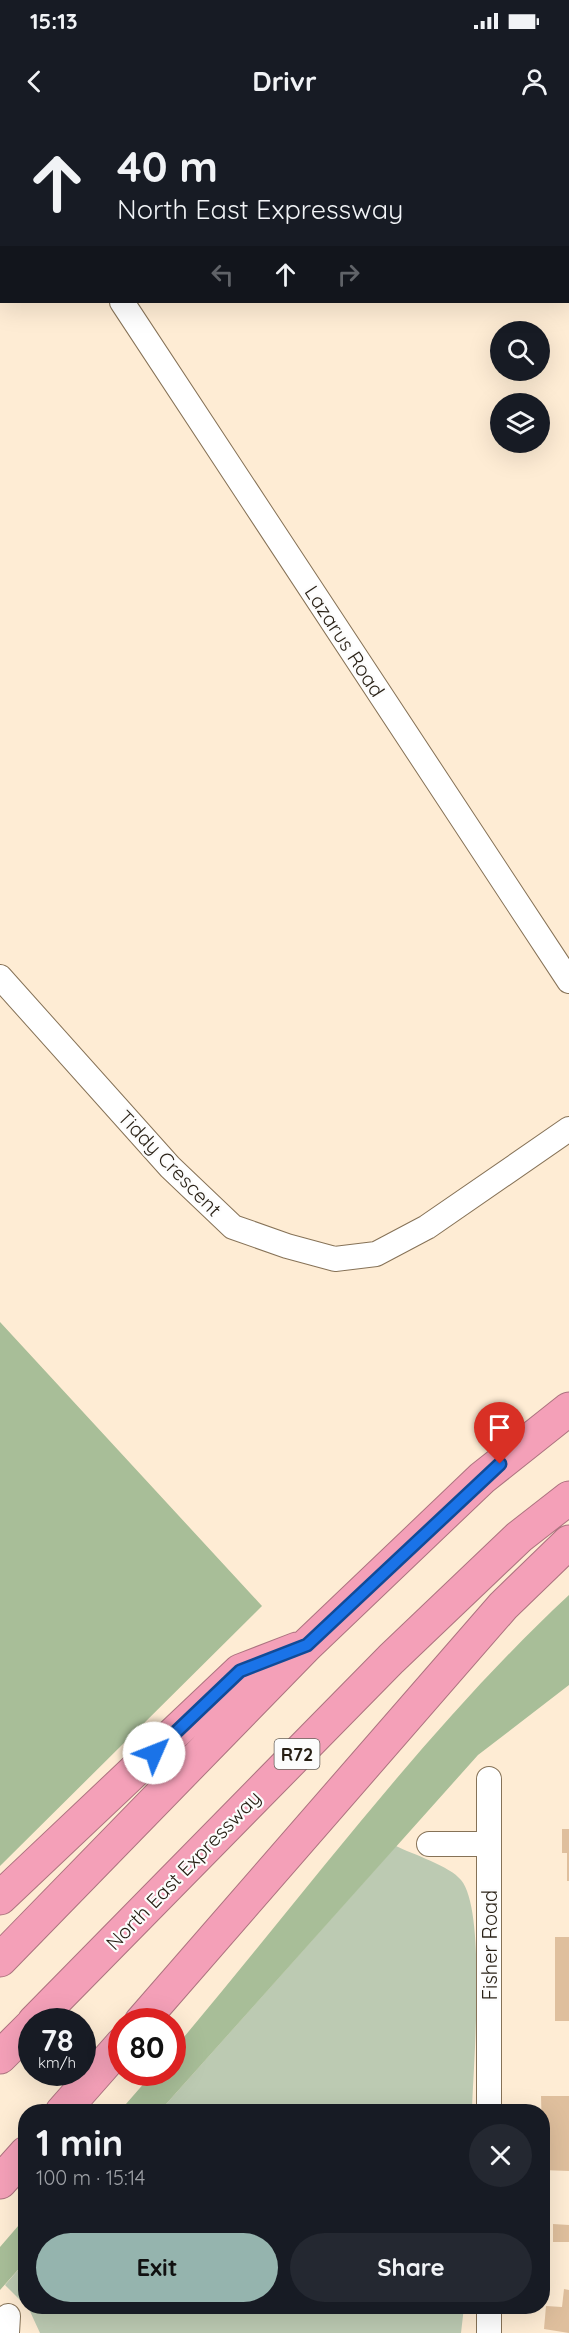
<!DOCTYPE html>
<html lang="en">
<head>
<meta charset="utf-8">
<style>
  body { margin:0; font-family:Quicksand,sans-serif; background:#242831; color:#f1f3f6; height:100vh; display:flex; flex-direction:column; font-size:22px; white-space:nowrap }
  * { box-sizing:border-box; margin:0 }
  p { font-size:20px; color:#9ea1a6 }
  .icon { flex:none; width:33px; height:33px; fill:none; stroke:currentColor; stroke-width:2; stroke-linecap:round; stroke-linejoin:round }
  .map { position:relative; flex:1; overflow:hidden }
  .side { position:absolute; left:18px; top:1984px; width:532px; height:210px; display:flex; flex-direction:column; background:#171b24; border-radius:24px; box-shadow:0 6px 24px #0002 }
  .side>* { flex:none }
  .hud { position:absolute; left:0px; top:0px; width:570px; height:183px; box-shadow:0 6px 24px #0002; background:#171b24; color:#f1f3f6; overflow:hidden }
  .controls { position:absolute; left:490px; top:201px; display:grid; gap:12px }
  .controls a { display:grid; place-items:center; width:60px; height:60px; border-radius:50%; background:#171b24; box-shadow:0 6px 24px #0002; font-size:30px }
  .speed { position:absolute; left:18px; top:1888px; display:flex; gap:12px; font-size:30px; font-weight:700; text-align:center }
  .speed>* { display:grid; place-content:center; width:78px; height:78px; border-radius:50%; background:#171b24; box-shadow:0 6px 24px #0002; line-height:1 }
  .speed small { font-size:15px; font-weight:400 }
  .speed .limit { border:9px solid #d22; background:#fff; color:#111 }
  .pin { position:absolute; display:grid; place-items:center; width:51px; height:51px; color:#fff; margin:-62px -26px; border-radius:50% 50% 50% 0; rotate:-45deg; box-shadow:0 0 6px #0007 }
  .pin .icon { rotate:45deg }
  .me { position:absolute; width:66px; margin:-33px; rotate:46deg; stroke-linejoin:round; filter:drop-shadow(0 0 4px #0008) }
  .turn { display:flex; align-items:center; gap:21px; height:126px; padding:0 18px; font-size:27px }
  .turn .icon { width:78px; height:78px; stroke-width:2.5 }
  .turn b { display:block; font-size:42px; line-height:51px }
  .lanes { display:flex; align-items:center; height:57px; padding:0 18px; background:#0003; justify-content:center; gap:30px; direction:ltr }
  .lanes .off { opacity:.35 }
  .round { display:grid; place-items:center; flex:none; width:63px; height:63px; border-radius:32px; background:#242831 }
  .head { display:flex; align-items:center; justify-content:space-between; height:102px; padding:0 18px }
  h1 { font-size:36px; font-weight:700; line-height:45px }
  .primary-button { display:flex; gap:12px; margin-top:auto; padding:12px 18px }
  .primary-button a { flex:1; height:69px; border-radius:36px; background:#95b4ae; color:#111; font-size:24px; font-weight:700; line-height:69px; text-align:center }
  .primary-button a+a { background:#242831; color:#f1f3f6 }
  .status { display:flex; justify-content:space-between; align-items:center; height:42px; padding:0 30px; background:#171b24; direction:ltr }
  .status svg { height:16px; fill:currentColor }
  header { display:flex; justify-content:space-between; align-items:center; height:78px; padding:0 18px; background:#171b24; font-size:27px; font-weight:700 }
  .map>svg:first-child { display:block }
</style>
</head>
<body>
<div class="status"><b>15:13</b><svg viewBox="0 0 49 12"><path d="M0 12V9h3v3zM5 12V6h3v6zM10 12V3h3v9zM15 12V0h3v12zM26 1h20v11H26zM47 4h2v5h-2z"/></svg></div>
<header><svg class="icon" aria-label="back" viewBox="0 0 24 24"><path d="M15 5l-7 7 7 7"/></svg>Drivr<svg class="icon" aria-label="person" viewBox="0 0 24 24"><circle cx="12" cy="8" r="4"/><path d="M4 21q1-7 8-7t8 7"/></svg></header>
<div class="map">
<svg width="569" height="2213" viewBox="0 0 569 2213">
  <rect width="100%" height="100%" fill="#feecd4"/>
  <!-- green -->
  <path fill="#bccab2" d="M396,1726C412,1734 450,1746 461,1760C487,1791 473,1947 472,1992H159Z
    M25,2142V2185L5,2165Z
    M28,2187H464L461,2213H40Z"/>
  <!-- forest -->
  <path fill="#a8be98" d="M0,1202L262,1486L0,1746Z
    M569,1475V1565L478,1635L159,1992H119L153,1953H172L173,1930C301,1779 424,1610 569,1475Z
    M25,2098V2142L0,2170V2127Z"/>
  <!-- building -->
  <path fill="#dfbf9d" d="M562,1709H569V1761H567V1733H562Z
    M555,1817H569V1901H555Z
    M541,1976H569V2051L543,2050Z
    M553,2104L569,2105V2122H553Z
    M564,2169L569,2170V2213L544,2209L546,2186L562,2187Z"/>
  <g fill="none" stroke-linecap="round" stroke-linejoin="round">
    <defs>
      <path id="street" d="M235,0L236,2
        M278,2L281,0
        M0,112H2
        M122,182L569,861
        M0,857L170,1047L233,1107L287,1126L335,1139L376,1134L427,1107L569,1009
        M429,1724H489
        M489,1992V1659
        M489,2187V2213
        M7,2213L8,2196"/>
      <path id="highway" d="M0,1778L240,1551L297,1529
        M0,1840L307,1525L482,1358L569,1289
        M34,1902L391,1539L519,1417L569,1378
        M141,1902L503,1486L569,1422
        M0,1937L32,1905
        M62,1992L122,1924
        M0,2062L26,2033"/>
    </defs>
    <!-- street casing -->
    <use href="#street" stroke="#867257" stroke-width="26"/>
    <!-- highway casing -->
    <use href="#highway" stroke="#ac737f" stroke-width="35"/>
    <!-- street -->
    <use href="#street" stroke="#fff" stroke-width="24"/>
    <!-- highway -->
    <use href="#highway" stroke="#f4a0b8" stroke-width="33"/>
  </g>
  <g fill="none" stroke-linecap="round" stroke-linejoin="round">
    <defs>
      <path id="route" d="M154,1633L240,1551L307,1525L500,1344"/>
    </defs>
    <!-- route casing -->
    <use href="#route" stroke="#114b97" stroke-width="15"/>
    <!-- route -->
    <use href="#route" stroke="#1a73e8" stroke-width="10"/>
  </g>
  <g text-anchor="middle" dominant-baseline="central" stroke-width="4.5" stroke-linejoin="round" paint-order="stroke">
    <!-- shield labels -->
    <rect fill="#fcfcfc" stroke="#67615a" stroke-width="1.5" x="274.5" y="1619" width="45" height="30" rx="4.5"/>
    <g font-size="18" font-weight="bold" fill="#271f14">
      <text x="297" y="1634">R72</text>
    </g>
    <!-- street labels -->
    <g font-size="20" fill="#271f14" stroke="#fcfcfc">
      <text transform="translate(345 521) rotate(57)">Lazarus Road</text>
      <text transform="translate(170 1043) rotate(46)">Tiddy Crescent</text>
      <text transform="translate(183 1750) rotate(-46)">North East Expressway</text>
      <text transform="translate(489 1825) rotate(-90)">Fisher Road</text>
    </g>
  </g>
</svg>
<div class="controls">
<a><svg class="icon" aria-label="search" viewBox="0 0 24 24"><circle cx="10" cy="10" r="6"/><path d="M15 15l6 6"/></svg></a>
<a><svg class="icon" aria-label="layers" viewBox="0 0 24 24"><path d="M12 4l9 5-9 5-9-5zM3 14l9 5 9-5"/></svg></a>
</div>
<div class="speed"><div>78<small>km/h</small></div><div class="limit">80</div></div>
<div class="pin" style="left:500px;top:1344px;background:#d93025"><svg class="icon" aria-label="arrive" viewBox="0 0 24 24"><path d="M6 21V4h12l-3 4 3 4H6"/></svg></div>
<svg class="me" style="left:154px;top:1633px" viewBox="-20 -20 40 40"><circle r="19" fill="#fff"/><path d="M0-13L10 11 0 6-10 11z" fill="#1a73e8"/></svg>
<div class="hud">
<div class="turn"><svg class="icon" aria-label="ahead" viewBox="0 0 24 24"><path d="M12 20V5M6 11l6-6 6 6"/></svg><div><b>40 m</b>North East Expressway</div></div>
<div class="lanes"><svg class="icon off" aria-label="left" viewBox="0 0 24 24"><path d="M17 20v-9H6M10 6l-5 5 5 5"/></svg><svg class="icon" aria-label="ahead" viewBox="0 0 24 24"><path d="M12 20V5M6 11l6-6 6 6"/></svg><svg class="icon off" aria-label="right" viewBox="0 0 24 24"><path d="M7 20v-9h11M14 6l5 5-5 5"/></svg></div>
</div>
<section class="side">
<div class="head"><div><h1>1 min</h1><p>100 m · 15:14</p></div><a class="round"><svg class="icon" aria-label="close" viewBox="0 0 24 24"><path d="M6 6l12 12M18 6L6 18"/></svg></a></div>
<div class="primary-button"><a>Exit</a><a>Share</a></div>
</section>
</div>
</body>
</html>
